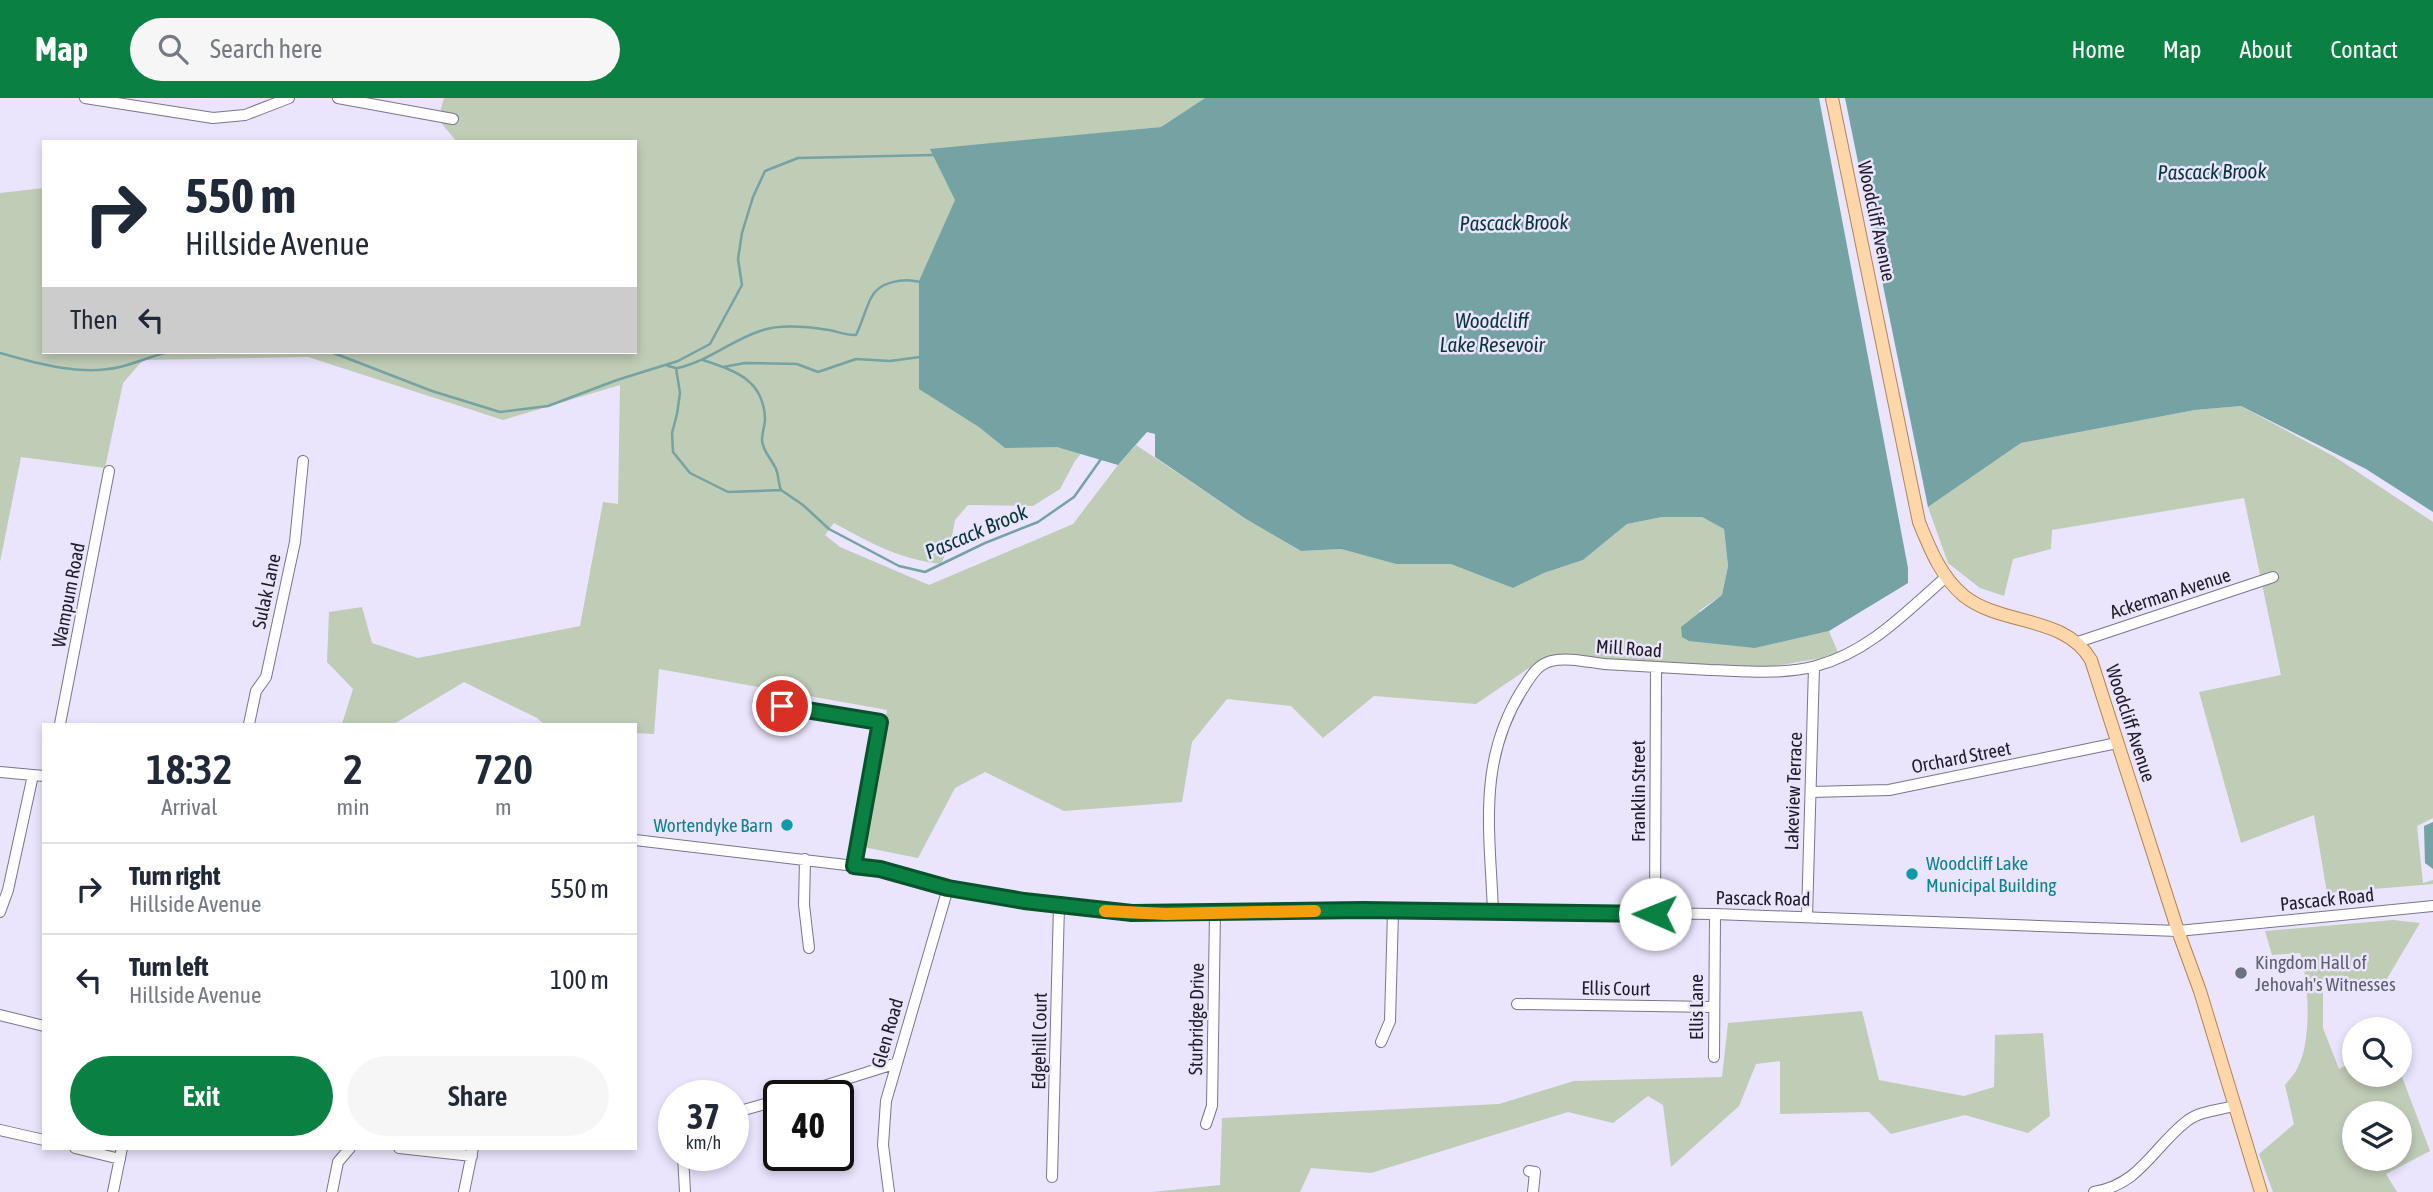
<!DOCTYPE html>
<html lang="en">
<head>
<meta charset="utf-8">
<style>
  body { margin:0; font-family:"Asap Condensed",sans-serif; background:#f6f6f7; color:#1f2937; height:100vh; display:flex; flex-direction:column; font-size:26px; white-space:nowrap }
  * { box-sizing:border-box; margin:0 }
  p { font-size:23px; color:#747a83 }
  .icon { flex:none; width:38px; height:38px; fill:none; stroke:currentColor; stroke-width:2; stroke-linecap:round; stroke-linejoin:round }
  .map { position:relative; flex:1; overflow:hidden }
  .drawer { position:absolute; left:42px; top:625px; width:595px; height:427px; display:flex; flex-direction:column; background:#fff; border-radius:0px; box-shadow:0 4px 10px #0003 }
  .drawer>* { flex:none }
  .guide { position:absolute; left:42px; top:42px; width:595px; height:214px; border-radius:0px; box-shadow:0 4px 10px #0003; background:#fff; color:#1f2937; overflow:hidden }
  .controls { position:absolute; left:2342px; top:919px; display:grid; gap:14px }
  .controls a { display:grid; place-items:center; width:70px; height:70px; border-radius:50%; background:#fff; box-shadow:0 4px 10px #0003; font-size:35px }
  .speed { position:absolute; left:658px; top:982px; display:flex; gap:14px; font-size:35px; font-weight:700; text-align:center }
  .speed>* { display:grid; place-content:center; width:91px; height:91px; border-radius:50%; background:#fff; box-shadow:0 4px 10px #0003; line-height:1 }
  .speed small { font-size:18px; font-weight:400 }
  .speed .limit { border:4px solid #111; border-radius:10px; background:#fff; color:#111 }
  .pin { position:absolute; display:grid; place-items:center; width:60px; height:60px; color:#fff; margin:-30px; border:4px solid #fff; border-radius:50%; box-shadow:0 2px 7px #0007 }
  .me { position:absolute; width:77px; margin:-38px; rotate:271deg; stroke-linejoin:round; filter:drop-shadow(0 0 5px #0008) }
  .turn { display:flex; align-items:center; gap:24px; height:147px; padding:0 28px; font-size:32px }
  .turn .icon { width:91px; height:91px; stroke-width:2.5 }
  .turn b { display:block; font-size:49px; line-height:60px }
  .then { display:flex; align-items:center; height:66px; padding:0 28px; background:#0003; gap:14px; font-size:26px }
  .eta { display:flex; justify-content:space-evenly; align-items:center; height:119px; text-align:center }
  .eta b { font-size:42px; font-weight:600; line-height:49px }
  .primary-button { display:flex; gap:14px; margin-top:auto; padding:14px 28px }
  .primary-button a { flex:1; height:80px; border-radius:42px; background:#0b8043; color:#fff; font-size:28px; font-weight:600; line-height:80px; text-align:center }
  .primary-button a+a { background:#f6f6f7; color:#1f2937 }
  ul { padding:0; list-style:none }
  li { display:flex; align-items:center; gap:21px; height:91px; padding:0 28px; border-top:2px solid #e0e1e3 }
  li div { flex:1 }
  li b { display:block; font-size:26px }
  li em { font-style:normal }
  header { display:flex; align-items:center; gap:42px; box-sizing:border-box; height:98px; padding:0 35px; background:#0b8043; color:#fff }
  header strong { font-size:33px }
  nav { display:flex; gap:38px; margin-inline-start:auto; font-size:24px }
  .search { width:490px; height:63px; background:#f6f6f7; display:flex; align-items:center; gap:18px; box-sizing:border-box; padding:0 24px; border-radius:38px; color:#747a83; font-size:26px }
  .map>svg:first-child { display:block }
</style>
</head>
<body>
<header>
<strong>Map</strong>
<div class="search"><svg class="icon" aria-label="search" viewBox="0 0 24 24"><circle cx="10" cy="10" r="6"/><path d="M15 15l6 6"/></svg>Search here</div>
<nav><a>Home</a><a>Map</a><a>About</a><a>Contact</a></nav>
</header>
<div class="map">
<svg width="2433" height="1094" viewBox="0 0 2433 1094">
  <rect width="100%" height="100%" fill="#eae4fd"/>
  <!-- green -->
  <path fill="#bfccb6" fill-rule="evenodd" d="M444,0H1205L1161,29L1029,42L1112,317L1075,363L1060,391L1033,408L968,407L955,422L951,443L941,466C898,461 871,445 834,425L825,437L840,449L929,487L1073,426L1118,367L1136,347L1246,421L1301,453L1341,451L1396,466L1451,465L1513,490L1544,475L1583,462L1627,426L1662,419H1702L1724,431L1728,468L1722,497L1699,513L1755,550L1829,533L1839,557L1763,570L1542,561L1476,606L1374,598L1323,640L1291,608L1227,601L1192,644L1182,704L1064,713L985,674L955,690L918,760L863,749L887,612L659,571L654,636L635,635V626H544L537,620L464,584L394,626H342L353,591L327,564L329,514L362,509L372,545L418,560L580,528L603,404L618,406L620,287L503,322L308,259L143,262L123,285L105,370L21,359L0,464V95L44,90V254H635V44H457L438,21Z
    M2241,308L2335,359L2433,424V720L2417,728L2423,785L2433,782V786L2327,795L2314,717L2241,745L2199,594L2281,577L2244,400L2052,432L2051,451L2013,461L2004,498L1980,490L1948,465L1928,409L2021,345L2195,312Z
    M2393,822L2420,825L2385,884L2323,886V930L2339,971L2354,963V976H2399V971L2430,1053L2386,1076L2397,1094H2273L2259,1056L2294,1026L2285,987C2289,982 2295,976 2298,969C2312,942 2309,883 2300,855L2272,857L2265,833ZM2354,1015H2399V1060H2354Z
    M1862,913L1879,982L1964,998L1994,989L1995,937L2043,935L2050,1018L2028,1035L1965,1017L1891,1036L1869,1014L1780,1016V963L1756,966L1739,1008L1671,1069L1663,1007L1648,998L1613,1025L1568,1014L1371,1075L1311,1070L1300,1094H1152L1220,1087L1222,1020L1499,1006L1574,983L1722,979L1728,925Z"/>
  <!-- water -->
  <path fill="#75a2a3" d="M1205,0H1819L1908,470V485L1829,533L1755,550L1689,543L1682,539L1681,529L1722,497L1728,468L1724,431L1702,419H1662L1627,426L1583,462L1544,475L1513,490L1451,466H1396L1341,451L1301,453L1246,421L1155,359V336L1147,334L1118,367L1057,349L1005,350L979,329L919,291V183L955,102L930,51L1161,29Z
    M1845,0H2433V414L2366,371L2241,308L2195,312L2021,345L1928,409Z
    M2433,724V771L2425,765L2424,728Z"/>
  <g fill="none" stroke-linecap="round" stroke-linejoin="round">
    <!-- stream -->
    <path stroke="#75a2a3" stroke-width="2.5" d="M331,254L432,293L500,314L548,308L617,282L678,263L710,246L742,187L738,161L742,135L753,99L765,73L798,60L934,57
      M0,255C38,266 81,278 120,269C136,265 152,258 168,254
      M703,262C735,273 763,281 765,320C765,328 762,335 762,342C762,352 772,362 776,371C779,378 778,385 781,392
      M668,268L676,270L680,295L677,316L672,335L673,354L690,375L728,394L781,392L803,407L829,431L899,468L925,474L985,445L1038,424L1074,399L1101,361
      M723,269L745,265L797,266L818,274L856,261L890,263L920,259
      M678,270C709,263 733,241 763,232C782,226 810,229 829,232C839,234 845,237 856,237C862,225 865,212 871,200C879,183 904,180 920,184"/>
    <defs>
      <path id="minor" d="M85,0L213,20L245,17L289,0
        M338,0L453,21
        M2078,544L2273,479
        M758,604L880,623L854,768
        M60,626L109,373
        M249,626L256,593L266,579L295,444L303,363
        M0,674L44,678
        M1811,694L1889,692L2117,645
        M635,742L880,771L948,790L1024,803L1132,815L1363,812L1715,816L2178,833L2433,808
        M805,761L804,807L809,850
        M0,814L8,792L33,677
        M1493,814C1490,733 1477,664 1522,592C1530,580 1536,567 1551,563C1567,559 1588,564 1604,566C1639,568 1675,570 1710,572C1745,573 1782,577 1816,568C1869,554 1906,514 1946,479
        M1655,816L1656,570
        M1807,819L1814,569
        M1517,906L1714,909
        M0,917L44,928
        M1381,944L1390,923L1393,814
        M1714,959L1715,816
        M792,998L897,965
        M733,1015L779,1002
        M1206,1026L1212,1008L1215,815
        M0,1032L44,1042
        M75,1050L120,1061
        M399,1050L472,1058
        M683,1057L685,1094
        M1529,1073L1535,1074L1533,1094
        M1052,1079L1059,807
        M113,1094L122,1050
        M332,1094L338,1064L350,1050
        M464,1094L473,1050
        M889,1094L883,1047L886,1003L948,790
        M2094,1094C2141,1086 2153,1049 2187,1023C2200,1013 2219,1012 2234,1008"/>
      <path id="major" d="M1832,0L1919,424C1930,451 1941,479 1964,498C2002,528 2065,517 2091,562L2178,833L2200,893L2261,1094"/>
    </defs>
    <!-- minor casing -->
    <use href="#minor" stroke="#7b748f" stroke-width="12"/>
    <!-- major casing -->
    <use href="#major" stroke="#af8558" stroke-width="14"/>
    <!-- minor -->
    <use href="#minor" stroke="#fff" stroke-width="10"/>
    <!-- major -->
    <use href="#major" stroke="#fdd7aa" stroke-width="12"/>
  </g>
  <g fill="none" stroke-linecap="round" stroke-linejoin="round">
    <defs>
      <path id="route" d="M782,608L880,624L854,768L880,771L948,790L1024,803L1132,815L1363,812L1655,816"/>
    </defs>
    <!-- route casing -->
    <use href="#route" stroke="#07532c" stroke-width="18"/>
    <!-- route -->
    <use href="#route" stroke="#0b8043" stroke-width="12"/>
    <!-- slow -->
    <path stroke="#f59e0b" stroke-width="12" d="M1105,813L1166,816L1315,813"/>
  </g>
  <!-- markers -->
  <g fill="#0f9aa8" stroke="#eae4fd" stroke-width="2.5">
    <circle cx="787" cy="727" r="7"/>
    <circle cx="1912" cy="776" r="7"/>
  </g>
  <circle fill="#6b7280" stroke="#eae4fd" stroke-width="2.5" cx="2241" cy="875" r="7"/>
  <g text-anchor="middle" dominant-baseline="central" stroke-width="5" stroke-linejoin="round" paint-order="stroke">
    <!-- street labels -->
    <g font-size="19" fill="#1f1c27" stroke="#eae4fd">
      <text transform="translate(1877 123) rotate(78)">Woodcliff Avenue</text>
      <text transform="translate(266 493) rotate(-78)">Sulak Lane</text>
      <text transform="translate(2170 495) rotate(-18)">Ackerman Avenue</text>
      <text transform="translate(68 497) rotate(-79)">Wampum Road</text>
      <text transform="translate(1629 550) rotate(4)">Mill Road</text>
      <text transform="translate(2131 625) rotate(72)">Woodcliff Avenue</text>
      <text transform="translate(1961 659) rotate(-11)">Orchard Street</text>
      <text transform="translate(1638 693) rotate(-90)">Franklin Street</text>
      <text transform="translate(1793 693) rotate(-88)">Lakeview Terrace</text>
      <text transform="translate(1763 800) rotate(1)">Pascack Road</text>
      <text transform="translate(2327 801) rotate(-6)">Pascack Road</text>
      <text transform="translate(1616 890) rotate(1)">Ellis Court</text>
      <text transform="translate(1696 909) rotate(-90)">Ellis Lane</text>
      <text transform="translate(1196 921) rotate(-89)">Sturbridge Drive</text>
      <text transform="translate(887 935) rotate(-74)">Glen Road</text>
      <text transform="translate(1039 943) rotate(-89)">Edgehill Court</text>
    </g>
    <!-- culture labels -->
    <g font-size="19" fill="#0d838f" stroke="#eae4fd" text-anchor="end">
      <text x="773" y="727">Wortendyke Barn</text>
      <text x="1926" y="765" text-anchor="start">Woodcliff Lake<tspan x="1926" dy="22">Municipal Building</tspan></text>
    </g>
    <!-- worship labels -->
    <g font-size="19" fill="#5b616d" stroke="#eae4fd" text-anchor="start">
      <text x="2255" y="864">Kingdom Hall of<tspan x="2255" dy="22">Jehovah's Witnesses</tspan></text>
    </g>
    <!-- water labels -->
    <g font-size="21" font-style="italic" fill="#083638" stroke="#eae4fd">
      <text transform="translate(2212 73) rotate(-1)">Pascack Brook</text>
      <text transform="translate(1514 124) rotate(-1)">Pascack Brook</text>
      <text x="1492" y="222">Woodcliff<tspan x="1492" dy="24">Lake Resevoir</tspan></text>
      <text transform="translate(976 433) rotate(-23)">Pascack Brook</text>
    </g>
  </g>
</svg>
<div class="controls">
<a><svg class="icon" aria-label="search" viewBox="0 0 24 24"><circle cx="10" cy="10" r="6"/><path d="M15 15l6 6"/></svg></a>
<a><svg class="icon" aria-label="layers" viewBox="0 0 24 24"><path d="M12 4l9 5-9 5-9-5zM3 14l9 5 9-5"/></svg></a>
</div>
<div class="speed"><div>37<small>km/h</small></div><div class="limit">40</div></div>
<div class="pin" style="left:782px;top:608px;background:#d93025"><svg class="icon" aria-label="arrive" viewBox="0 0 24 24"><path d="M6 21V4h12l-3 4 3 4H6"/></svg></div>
<svg class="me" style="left:1655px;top:816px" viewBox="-20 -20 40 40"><circle r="19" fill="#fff"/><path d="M0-13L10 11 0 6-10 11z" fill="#0b8043"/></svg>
<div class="guide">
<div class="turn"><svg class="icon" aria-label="right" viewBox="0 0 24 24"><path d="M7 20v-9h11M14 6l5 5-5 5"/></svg><div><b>550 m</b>Hillside Avenue</div></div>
<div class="then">Then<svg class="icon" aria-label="left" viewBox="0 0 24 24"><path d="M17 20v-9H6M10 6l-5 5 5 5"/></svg></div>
</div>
<section class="drawer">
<div class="eta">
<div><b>18:32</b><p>Arrival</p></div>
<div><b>2</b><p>min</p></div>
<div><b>720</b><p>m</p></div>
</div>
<ul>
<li><svg class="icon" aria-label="right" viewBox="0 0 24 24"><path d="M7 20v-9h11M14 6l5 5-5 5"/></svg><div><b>Turn right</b><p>Hillside Avenue</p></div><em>550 m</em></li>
<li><svg class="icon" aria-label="left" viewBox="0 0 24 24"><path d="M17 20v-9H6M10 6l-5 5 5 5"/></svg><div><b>Turn left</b><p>Hillside Avenue</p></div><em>100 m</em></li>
</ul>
<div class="primary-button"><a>Exit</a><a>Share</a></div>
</section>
</div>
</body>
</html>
